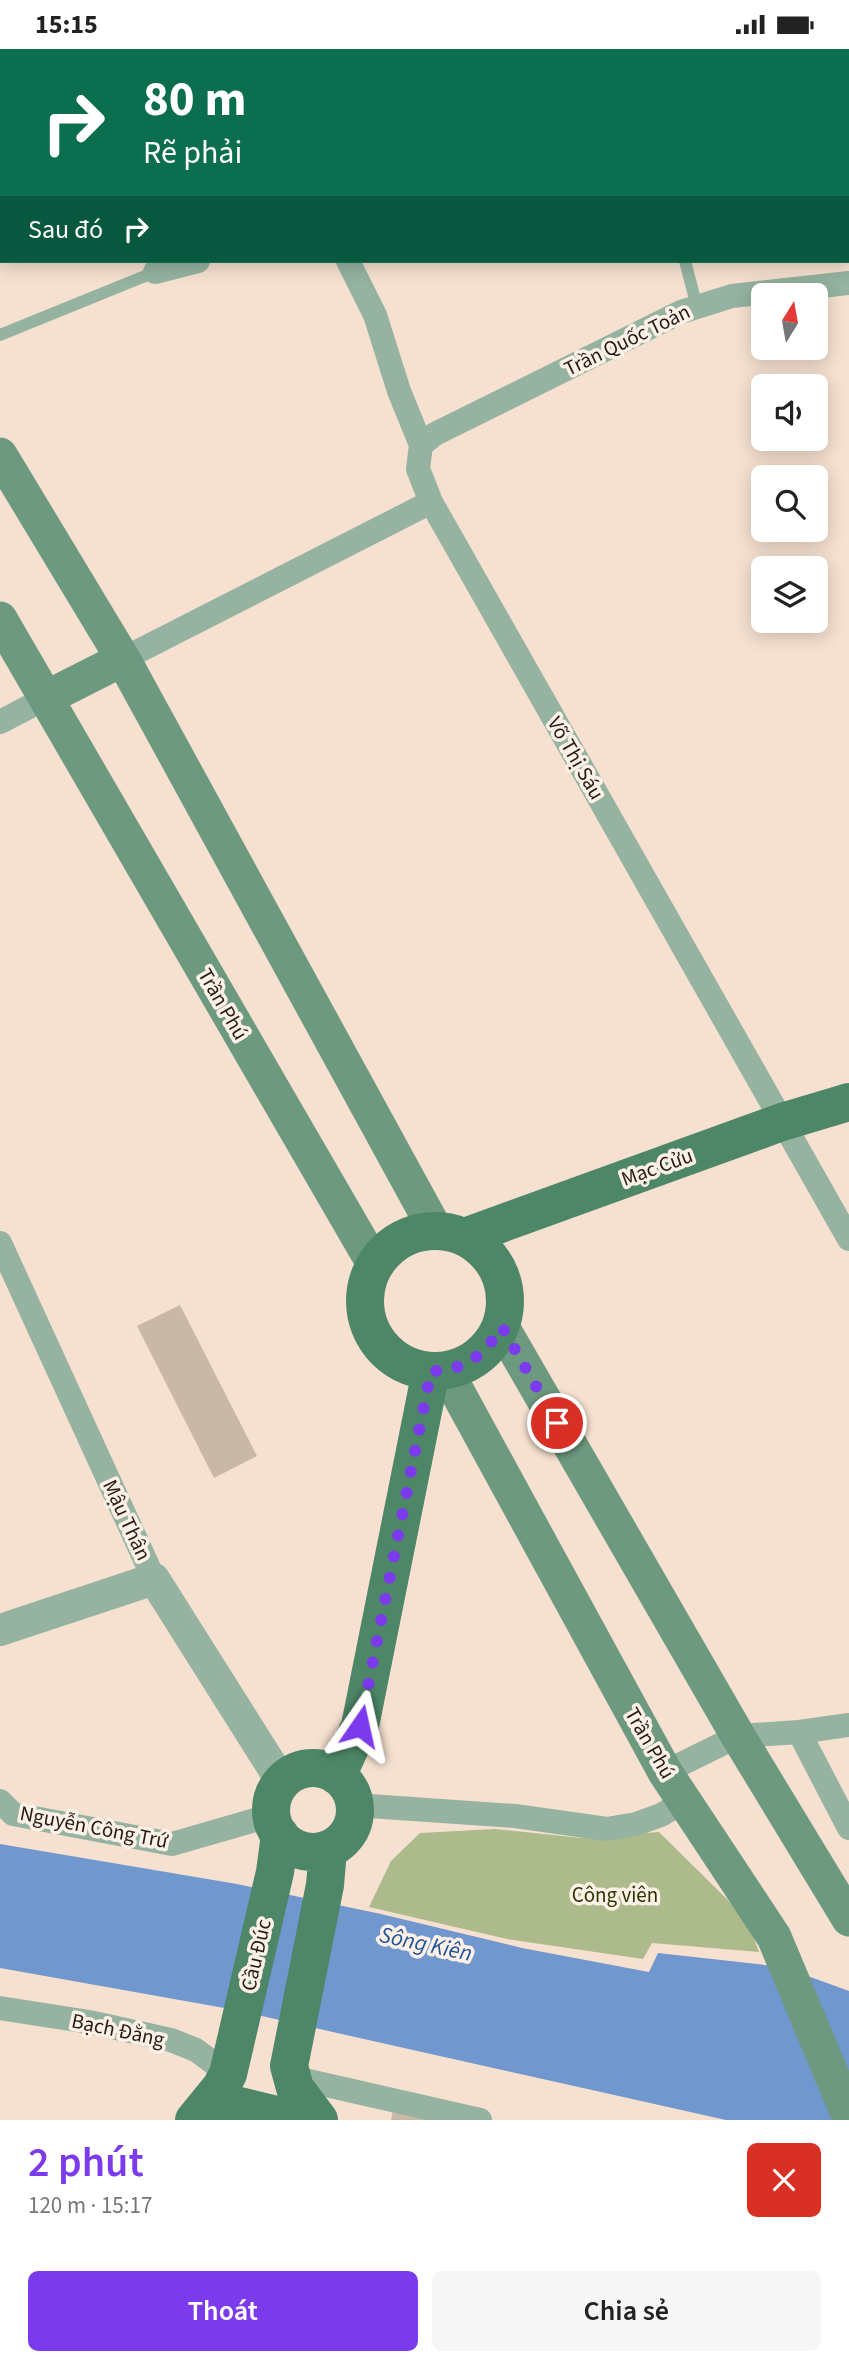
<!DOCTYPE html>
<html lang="vi">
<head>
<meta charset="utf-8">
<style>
  body { margin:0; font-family:"Source Sans 3",sans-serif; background:#f6f6f6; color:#222; height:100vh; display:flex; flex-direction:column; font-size:26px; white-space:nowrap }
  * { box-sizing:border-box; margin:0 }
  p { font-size:23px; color:#767676 }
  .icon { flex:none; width:38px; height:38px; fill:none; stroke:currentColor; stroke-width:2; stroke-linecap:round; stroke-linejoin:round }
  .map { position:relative; height:2071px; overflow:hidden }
  .side { display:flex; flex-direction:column; background:#fff; flex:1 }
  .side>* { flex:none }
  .top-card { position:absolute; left:0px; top:0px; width:850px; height:214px; box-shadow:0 4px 18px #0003; background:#0b6e4f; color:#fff; overflow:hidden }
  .needle { width:46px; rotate:11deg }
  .fabs { position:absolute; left:751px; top:234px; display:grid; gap:14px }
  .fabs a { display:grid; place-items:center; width:77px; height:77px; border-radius:10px; background:#fff; box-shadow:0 4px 18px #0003; font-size:35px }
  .pin { position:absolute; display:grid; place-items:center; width:60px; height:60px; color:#fff; margin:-30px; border:4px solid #fff; border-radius:50%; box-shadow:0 2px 7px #0007 }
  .me { position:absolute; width:77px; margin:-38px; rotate:11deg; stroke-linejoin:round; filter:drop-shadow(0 0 5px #0008) }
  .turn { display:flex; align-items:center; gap:24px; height:147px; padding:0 28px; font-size:32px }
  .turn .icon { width:91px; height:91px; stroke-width:2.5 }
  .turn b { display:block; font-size:49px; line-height:60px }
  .then { display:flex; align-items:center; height:66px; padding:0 28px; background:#0003; gap:14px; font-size:26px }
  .round { display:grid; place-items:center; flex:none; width:74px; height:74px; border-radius:10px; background:#f6f6f6 }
  .summary { display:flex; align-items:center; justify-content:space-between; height:119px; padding:0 28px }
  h1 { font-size:42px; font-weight:600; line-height:52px; color:#7c3aed }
  .cta { display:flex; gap:14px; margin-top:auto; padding:14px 28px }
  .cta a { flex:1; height:80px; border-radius:10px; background:#7c3aed; color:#fff; font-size:28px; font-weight:600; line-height:80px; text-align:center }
  .cta a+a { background:#f6f6f6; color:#222 }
  .status { display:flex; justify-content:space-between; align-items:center; height:49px; padding:0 35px; background:#fff; direction:ltr }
  .status svg { height:19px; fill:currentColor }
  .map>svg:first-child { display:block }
</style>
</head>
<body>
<div class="status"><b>15:15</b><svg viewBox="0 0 49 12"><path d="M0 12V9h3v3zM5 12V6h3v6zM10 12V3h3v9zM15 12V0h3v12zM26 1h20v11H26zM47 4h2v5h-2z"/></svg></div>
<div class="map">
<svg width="849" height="2071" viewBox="0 0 849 2071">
  <rect width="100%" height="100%" fill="#f6e1d0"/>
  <!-- green -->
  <path fill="#acba8c" d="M495,1780L581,1789L659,1783L747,1870L759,1903L652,1894L643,1910L507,1890L369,1858L391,1812L420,1784Z"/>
  <!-- water -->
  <path fill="#7197cf" d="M0,1795L237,1835L381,1865L522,1899L649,1923L658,1904L783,1918L849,1942V2071H726L230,1960L0,1919Z"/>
  <!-- building -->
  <path fill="#c8b8a5" d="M180,1256L257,1407L214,1429L137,1277Z
    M393,2061L426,2071H391Z"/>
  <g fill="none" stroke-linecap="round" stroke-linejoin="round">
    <!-- service -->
    <path stroke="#95b3a0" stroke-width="12" d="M685,212L697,258
      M0,286L155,223L156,219"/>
    <!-- minor -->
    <path stroke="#95b3a0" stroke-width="24" d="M348,212L375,266L399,342L421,396L418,420L431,453L849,1190
      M155,223L198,212
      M421,396L435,385L681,263L732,247L849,234
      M123,610L431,453
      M0,673L46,649
      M0,1194L154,1530
      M799,1683L849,1779
      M665,1723L738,1687L799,1683L849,1676
      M0,1752L13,1765L172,1795L272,1766
      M355,1756L515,1767L607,1780L636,1775L661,1766L685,1752
      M0,1959L89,1973L171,1991L196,2001L228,2025
      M291,2028L480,2071"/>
    <!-- tertiary -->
    <path stroke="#95b3a0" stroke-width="32" d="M0,1581L154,1530L282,1733"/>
    <!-- secondary -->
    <path stroke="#6c997f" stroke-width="35" d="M0,406L123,610L435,1180
      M0,570L374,1215
      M46,649L123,610
      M502,1278L738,1687L849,1870
      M446,1322L665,1723L774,1888L849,2067"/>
    <!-- primary -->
    <path stroke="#4d8767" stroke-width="38" d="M365 1252a70 70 0 1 1 140 0a70 70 0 1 1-140 0Z
      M467,1187L782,1073L849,1053
      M271 1761a42 42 0 1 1 84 0a42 42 0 1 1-84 0Z
      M337,1727L360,1677L431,1322
      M211,2050L297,2071
      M194,2071L221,2038L228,2025L275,1823L280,1786
      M319,2071L295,2039L289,2017L325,1836L328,1801"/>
  </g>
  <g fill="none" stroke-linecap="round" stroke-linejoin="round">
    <!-- route -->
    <path stroke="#7c3aed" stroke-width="12" stroke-dasharray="0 21.6" d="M360,1677L431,1322C466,1321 483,1307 502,1278L557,1374"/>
  </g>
  <g text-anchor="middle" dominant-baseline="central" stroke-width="7" stroke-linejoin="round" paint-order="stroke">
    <!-- street labels -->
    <g font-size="21" fill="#241d17" stroke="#fdf0e6">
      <text transform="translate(627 291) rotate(-26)">Trần Quốc Toản</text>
      <text transform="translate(576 709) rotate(60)">Võ Thị Sáu</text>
      <text transform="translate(223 955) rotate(60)">Trần Phú</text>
      <text transform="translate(657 1118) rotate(-20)">Mạc Cửu</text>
      <text transform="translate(127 1471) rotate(65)">Mậu Thân</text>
      <text transform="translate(650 1694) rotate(60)">Trần Phú</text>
      <text transform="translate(94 1778) rotate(11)">Nguyễn Công Trứ</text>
      <text transform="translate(256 1906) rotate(-77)">Cầu Đúc</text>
      <text transform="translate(118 1981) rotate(12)">Bạch Đằng</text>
    </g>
    <!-- park labels -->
    <g font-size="21" fill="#2b3501" stroke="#fdf0e6">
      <text x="615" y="1846">Công viên</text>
    </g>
    <!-- water labels -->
    <g font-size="23" font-style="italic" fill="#235498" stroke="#fdf0e6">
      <text transform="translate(426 1895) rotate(12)">Sông Kiên</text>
    </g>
  </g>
</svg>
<div class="fabs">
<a><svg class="needle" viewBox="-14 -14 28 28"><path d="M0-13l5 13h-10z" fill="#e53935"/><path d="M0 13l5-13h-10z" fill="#767676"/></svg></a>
<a><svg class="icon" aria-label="sound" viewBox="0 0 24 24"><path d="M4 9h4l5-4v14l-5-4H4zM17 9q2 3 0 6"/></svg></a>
<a><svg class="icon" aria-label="search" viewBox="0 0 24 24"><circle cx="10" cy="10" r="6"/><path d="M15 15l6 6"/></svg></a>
<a><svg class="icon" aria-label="layers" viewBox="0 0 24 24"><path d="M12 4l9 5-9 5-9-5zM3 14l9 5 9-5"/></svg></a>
</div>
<div class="pin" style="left:557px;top:1374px;background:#d93025"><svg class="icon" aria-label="arrive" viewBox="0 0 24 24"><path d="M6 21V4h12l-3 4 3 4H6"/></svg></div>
<svg class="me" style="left:360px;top:1677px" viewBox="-20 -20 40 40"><path d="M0-17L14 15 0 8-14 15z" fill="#7c3aed" stroke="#fff" stroke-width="4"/></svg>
<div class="top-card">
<div class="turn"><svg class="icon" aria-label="right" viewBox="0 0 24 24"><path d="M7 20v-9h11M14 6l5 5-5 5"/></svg><div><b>80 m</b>Rẽ phải</div></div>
<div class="then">Sau đó<svg class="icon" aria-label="right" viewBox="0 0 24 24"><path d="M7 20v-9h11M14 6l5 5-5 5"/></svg></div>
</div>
</div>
<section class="side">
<div class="summary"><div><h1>2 phút</h1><p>120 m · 15:17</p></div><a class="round" style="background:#d93025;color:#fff"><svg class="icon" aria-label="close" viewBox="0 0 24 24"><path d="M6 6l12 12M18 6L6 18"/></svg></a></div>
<div class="cta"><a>Thoát</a><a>Chia sẻ</a></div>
</section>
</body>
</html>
